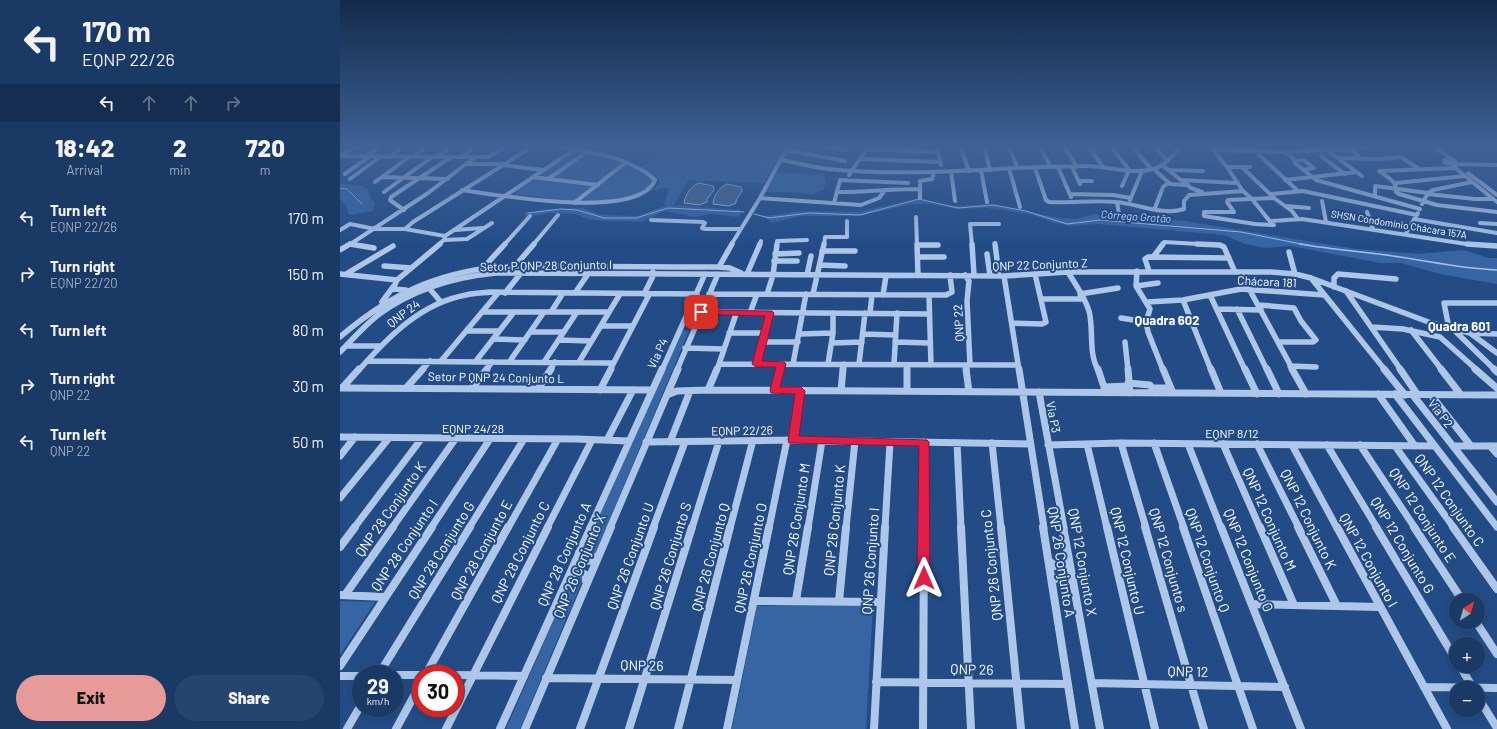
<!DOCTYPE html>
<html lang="en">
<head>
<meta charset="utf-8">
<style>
  body { margin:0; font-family:Barlow,sans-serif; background:#27446e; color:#f1f3f6; height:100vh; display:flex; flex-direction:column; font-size:15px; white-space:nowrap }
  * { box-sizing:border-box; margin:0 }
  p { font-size:13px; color:#9facbf }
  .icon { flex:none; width:22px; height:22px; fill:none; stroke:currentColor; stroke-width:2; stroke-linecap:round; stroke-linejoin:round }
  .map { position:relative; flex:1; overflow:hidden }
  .drawer { display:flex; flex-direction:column; background:#1a3965; width:340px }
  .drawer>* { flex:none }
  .top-card { background:#1a3965; color:#f1f3f6; overflow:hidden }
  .needle { width:26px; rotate:37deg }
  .fabs { position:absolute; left:1109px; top:593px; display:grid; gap:8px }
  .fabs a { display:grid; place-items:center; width:36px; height:36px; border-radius:50%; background:#1a3965; box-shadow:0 2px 10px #0003,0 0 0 1px #385379; font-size:20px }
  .speed { position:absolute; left:12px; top:665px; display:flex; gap:8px; font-size:20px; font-weight:700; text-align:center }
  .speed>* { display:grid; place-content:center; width:52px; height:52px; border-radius:50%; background:#1a3965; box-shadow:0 2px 10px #0003,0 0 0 1px #385379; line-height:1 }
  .speed small { font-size:10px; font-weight:400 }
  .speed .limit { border:6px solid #d22; background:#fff; color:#111 }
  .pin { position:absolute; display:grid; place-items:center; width:34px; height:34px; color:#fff; margin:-17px; border-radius:8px; box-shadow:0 2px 6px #0006 }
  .me { position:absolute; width:44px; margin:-22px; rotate:0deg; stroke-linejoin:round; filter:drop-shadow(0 0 3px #0008) }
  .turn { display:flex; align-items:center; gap:14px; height:84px; padding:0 16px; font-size:18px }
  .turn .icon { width:52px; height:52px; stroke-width:2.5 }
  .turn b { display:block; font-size:28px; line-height:34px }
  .lanes { display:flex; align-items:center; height:38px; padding:0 16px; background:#0003; justify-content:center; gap:20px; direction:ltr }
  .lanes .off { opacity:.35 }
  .eta { display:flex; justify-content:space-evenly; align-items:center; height:68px; text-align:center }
  .eta b { font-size:24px; font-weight:800; line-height:28px }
  .button { display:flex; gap:8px; margin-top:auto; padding:8px 16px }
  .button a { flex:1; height:46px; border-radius:24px; background:#e69b98; color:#111; font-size:16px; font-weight:800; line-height:46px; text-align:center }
  .button a+a { background:#27446e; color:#f1f3f6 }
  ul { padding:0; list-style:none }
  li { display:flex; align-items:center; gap:12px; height:56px; padding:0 16px }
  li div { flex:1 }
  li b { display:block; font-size:15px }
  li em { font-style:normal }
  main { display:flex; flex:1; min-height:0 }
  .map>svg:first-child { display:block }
</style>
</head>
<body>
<main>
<section class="drawer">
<div class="top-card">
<div class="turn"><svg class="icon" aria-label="left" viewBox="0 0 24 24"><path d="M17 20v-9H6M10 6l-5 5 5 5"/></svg><div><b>170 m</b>EQNP 22/26</div></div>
<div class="lanes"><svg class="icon" aria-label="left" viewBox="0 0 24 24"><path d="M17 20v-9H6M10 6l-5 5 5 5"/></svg><svg class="icon off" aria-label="ahead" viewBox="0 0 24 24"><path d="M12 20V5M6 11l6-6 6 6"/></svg><svg class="icon off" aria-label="ahead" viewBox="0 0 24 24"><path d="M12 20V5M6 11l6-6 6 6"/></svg><svg class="icon off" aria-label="right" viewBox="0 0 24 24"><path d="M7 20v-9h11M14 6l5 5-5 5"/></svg></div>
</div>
<div class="eta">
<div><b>18:42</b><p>Arrival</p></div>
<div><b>2</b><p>min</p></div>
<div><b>720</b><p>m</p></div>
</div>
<ul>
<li><svg class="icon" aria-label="left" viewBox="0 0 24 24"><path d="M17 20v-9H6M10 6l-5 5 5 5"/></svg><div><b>Turn left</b><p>EQNP 22/26</p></div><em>170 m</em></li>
<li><svg class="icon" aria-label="right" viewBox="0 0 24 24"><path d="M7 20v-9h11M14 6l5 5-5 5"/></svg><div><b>Turn right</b><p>EQNP 22/20</p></div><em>150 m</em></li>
<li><svg class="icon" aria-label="left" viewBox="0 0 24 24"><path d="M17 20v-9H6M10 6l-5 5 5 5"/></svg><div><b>Turn left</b></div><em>80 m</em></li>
<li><svg class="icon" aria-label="right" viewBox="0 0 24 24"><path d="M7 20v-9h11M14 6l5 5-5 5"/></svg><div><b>Turn right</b><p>QNP 22</p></div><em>30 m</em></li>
<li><svg class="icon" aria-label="left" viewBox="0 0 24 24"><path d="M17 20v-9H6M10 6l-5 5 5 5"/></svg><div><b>Turn left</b><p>QNP 22</p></div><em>50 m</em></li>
</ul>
<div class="button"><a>Exit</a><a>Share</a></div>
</section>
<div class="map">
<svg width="1157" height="729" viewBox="0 0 1157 729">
  <rect width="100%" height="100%" fill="#234c87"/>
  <!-- green -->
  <path fill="#3765a4" d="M343,146H445L424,183L351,180L347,182L334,205L401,210L399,217L372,214L354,217L324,211L302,222L251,220L235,214L210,213L186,217L184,213L209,209L243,208L262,215L297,216L328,205L324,204L329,188L313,190L319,184L320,181L318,178L301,167L317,157Z
    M234,151L243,152L209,176L199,175Z
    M248,153L282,163L255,183L213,178V176Z
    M283,165C294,164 305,174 313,180L314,185C300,200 261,200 241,203L238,202Z
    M436,172L483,175L486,181L484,189L472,195L463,193L425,192Z
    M199,178L253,186L235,201H227L173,194L193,179Z
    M0,183L22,186L28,189L29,195L35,204L32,211L9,215L7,207L0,198Z
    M577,199L612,206L653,204L714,217L736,219L753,214L845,221L1016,249L1079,254L1123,250L1149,258H1157V284L1100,274L1061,263H1040L951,246L925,248L905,244L884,235L757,224L730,226L712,222L691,214L646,208L616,209L592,204H571L520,216H460L432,223L425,216L465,211L519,212Z
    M345,330L349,331L255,554L249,558L244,557L243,554L341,331Z
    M236,577H241L243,579L180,729H166L232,579Z
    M0,601L35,602L0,655Z
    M533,605L526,729H392L417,606Z"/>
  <!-- water -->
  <path fill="#45638e" stroke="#a2c1ea" d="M359,183L373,186L374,190L367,199V202L359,205L344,203C345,195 351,186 359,183Z
    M387,184L401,187L402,191L396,200V203L389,206L373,204C373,197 380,187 387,184Z"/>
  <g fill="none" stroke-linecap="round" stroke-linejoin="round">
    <!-- stream-far1 -->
    <path stroke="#a2c1ea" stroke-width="1" d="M0,188L7,189L22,204
      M188,213L221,209L237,210L264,218H296L328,208L404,212
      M414,214L429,218L469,213L520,215L579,199L618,208L653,205L686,211L727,224L760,220L901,232L966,245"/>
    <!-- stream -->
    <path stroke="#a2c1ea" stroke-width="1.5" d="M960,244C994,250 1027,252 1060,257C1093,262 1124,269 1157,270"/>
    <!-- minor-far3 -->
    <path stroke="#aec7e9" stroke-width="4" d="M483,146L505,150
      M597,146L601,165
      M620,146L629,171
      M644,146L650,170
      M668,146L678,168
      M699,146L711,167
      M724,146L737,167
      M748,146L763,167
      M771,146L789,170L782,186
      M792,146L811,169
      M814,146L828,161
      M870,146L887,167L903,191L912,199L932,224
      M1093,146L1116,162L1117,165L1104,162L1105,160L1112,161
      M526,149L598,152
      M985,149L1022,176
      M1011,149L1012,147L1033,146
      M446,150L505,161
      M873,150L946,152L1011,149L1020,158
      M916,152L958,191
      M946,152L956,161H954L955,163L976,180L1080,209
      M0,156L148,157L167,146
      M0,156L17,146
      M981,156L1005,174
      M25,157L41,146
      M49,157L64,146
      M73,157L88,146
      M97,157L112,146
      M121,157L136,146
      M998,158L1039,159L1061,157L1079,169
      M520,159L600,162
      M441,160C457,163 473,167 489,169C575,178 661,166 747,166C769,166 791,175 813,169C825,166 833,155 841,146
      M956,161L963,160L974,168L963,170
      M127,164H164
      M1117,164L1157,165
      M162,165L203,170
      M822,165L851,188L862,192
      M1113,166L1157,202
      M718,167L731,197
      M732,167L740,184
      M887,167H910
      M902,167L934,198L952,211L958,219
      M669,168L680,207
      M695,168L706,200L709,202C732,203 754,200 777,202C798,204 823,216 844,209V201L849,195L903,191
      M814,169L830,184L848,185
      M641,170L647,202
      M831,170L863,171
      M611,171L615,201
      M1039,171C1046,177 1058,181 1056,192L1059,194L1097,205L1157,212
      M1039,171L1115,168
      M1128,173L1157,195
      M5,174L29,157
      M509,175L528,147
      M42,177L108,179
      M193,177L258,185
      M10,179L41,156
      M208,179L248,151
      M842,180L897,183
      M945,180L1017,172
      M739,181H752
      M35,182L69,157
      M1056,183L1125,176
      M122,190C158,195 299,221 315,180C293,158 247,151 217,146
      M44,192L92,157
      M497,192C525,192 552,189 580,189
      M730,194L773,195L791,198
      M931,194L963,191L1077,215
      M1088,194L1135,199H1153
      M1035,196V186L1088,193
      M420,198L521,205L539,198L545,190
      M580,198V181L592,179L594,172
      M934,198L888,200L887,202L894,212H864V216L915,224L934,225
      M790,200L802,171
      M982,201L986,222
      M777,202L779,214
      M234,203L285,163
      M494,203L500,180L568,183
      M1082,204L1088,193L1093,190L1132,182
      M946,206L969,208
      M815,208L823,187L828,183
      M64,210L50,200L51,197L111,157
      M1027,212L1033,229
      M576,217L577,245
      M1074,219L1157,233
      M311,220L363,222L365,223L362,228L365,229H400
      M931,221L962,219L1133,245
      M1140,223L1157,224
      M65,229L73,222L193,146
      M0,230L10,224L35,229H65L105,236
      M115,230L142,228
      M1066,233L1078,213
      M104,240L127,239L152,223
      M655,243V245
      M10,244L15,245
      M9,245L88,193L135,157
      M98,245L104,240L105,236L235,149
      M164,245L190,216
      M193,245L218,215
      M391,245L420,198L448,146
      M419,245L421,241
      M437,245V241L467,240
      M484,245L485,237H507V221
      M632,245L630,224H659
      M822,245L824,242L876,245"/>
    <!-- minor-far2 -->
    <path stroke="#aec7e9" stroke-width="5.5" d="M10,244L34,248
      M577,244L578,275
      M632,244L634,275
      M655,244L659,276
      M857,244L880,245L884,247L895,272
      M1127,244L1157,246
      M577,245H598
      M0,250L10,244
      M482,251H515
      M949,252L955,274
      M435,254L459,253
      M647,254L650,276
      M814,256L823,244
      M578,257H604
      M434,261H457
      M480,265L505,266
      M44,266L71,268
      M175,266L194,244
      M379,267L392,244
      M143,268L165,244
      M797,271L796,286L810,309L806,322L808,332L823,370
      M809,271L805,259L808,257L889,258
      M728,272C735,284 745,297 749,311C754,330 748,352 758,370
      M900,272L953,370
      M0,274L57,280
      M6,274L53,246
      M407,274L420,244
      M467,275L471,256
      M625,275L629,281L627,301L630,365
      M664,276L679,370
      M971,278L1045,370
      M796,286L818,283
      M994,287V278L998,274L1056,279
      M89,288L101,302
      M66,290L53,289L57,280L100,244
      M1006,291L1061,370
      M165,293L181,273
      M235,293L248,274
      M304,294L314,274L313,272
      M369,294L606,295L612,292L610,275
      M427,294L433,275L437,244
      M473,294L484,244
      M740,294L778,288
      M543,295L546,276
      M589,295L591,365
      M870,295L905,370
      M701,299H744
      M843,300L871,370
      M42,302L53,287
      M807,302L843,300L901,289L984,295
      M919,305L954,308L961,321L976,340L973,342H939
      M877,309L921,310
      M897,309L927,370
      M142,312H268
      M211,312L223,293
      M361,312L589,314
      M410,313L417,294
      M530,313L532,295
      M781,318L806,322
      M672,323L702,324L706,322L695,274
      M261,326H293
      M1032,327L1063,329L1100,337L1137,370
      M1109,328L1104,303H1157
      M1071,330L1102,370
      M1114,330L1155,370
      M127,331H158
      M191,332H223
      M389,333H425
      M1130,333L1157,353
      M460,334L493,333
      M523,334L555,335
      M0,337C52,292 106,268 176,266C198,265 220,266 243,266C288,267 334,267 379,267L390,268L401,273
      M153,339L185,340
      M219,340L251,341
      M422,342H458
      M555,342L590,343
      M785,342L788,370
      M492,343L522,342
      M6,346H41
      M345,348L383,349
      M0,352C12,340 24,326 38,315C72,290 114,277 156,273L664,276L728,272H931L955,274L971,278L1091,323L1130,333L1157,334
      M27,361L273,363
      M101,361L158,293
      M136,361L174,312
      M170,361L204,312
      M204,362L237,312
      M239,362L280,294
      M379,364L678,365
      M416,364L430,313
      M453,364L466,294
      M488,364L493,333V313
      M519,364L525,313
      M554,364L557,313
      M567,365V370
      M626,365L627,370
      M950,366L976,367
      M19,370C48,337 81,303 126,295C134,293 143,293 151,292L357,294
      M82,370L90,361
      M146,370L152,362
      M210,370L215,362
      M270,370L309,295
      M322,370L365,274
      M337,370L378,274
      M377,370L396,314
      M439,370L441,364
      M503,370L504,364"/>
    <!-- minor-far1 -->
    <path stroke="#aec7e9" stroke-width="7" d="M567,369V391
      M626,369L629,392
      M679,369L704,528
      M758,369L766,393
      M788,369L790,393
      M823,369L833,393
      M871,369L881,393
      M905,369L917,394
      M927,369L939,394
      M952,369L966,394
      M1044,369L1065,395
      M1060,369L1077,394
      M1101,369L1121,395
      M1135,369L1157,388
      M1154,369L1157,372
      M788,383L810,385L816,393
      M764,387L789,386
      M0,388L312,390
      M2,388L19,369
      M66,388L83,369
      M132,388L147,369
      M813,388H831
      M198,389L211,369
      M260,390L271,369
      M368,390L377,369
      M434,390L440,369
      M501,391L503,369
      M699,392L724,528
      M1038,394L1075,446
      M1055,394L1157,527
      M1072,394L1157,502
      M327,395L337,391L368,390L1157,395
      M1091,395L1131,446
      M0,437L236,439L289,441
      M267,440L293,390
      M453,440L461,391
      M306,442L453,440L690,444
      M330,442L350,391
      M617,443L621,528
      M652,443L661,528
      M781,443L806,528
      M814,443L844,528
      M747,444L767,528
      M848,444L881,528
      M883,444L920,528
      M917,444L959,528
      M708,445L781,443L1094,446
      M952,445L997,528
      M987,445L1037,528
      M1020,445L1075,528
      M1055,446L1114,528
      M1113,446H1157
      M1150,446L1157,454
      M0,456L15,437
      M0,498L49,438
      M14,528L82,438
      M52,528L116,438
      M91,528L150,439
      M129,528L184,439
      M168,528L218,439
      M207,528L252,440
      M250,528L322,369
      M270,528L338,369
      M313,528L345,442
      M352,528L379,441
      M390,528L413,440
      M429,528L447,440
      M468,528L482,441
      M506,528L515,441
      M545,528L550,442
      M584,528V442"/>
    <!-- minor -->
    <path stroke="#aec7e9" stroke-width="8" d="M621,527L631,729
      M661,527L681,729
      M703,527L735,729
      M723,527L760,729
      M767,527L815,729
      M805,527L864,729
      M843,527L913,729
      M881,527L961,729
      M920,527L954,605
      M958,527L997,606
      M997,527L1107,729
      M1036,527L1116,660
      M1074,527L1122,600
      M1113,527L1157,589
      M0,547L15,527
      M239,553L240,560C247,563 252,560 258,556
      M709,561C714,566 719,568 726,567L729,561
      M229,576C235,572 240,571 246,575V581
      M712,581C719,575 726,577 733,582
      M0,595L45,597
      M5,595L53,527
      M456,600L468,527
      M414,601L541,602
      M499,601L506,527
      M912,604L1040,607
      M1136,622L1157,654
      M0,666L92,527
      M1120,666L1133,688
      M39,674L130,527
      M86,674L168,527
      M55,675H81
      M115,675L184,676
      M0,676H21
      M206,678L397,680
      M536,682L728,684
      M752,683L945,687
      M1084,687L1157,688
      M1138,697L1157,728
      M7,729L21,705
      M56,729L81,683
      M106,729L208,527
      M160,729L251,527
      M185,729L271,527
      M240,729L314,527
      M289,729L352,527
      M338,729L390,527
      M387,729L429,527
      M534,729L545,527
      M583,729L584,527"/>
  </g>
  <!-- sky -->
  <linearGradient id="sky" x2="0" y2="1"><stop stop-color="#132a4a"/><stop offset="0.59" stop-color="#3f6196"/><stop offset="1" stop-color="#3f6196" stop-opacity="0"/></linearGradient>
  <rect width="1157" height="248" fill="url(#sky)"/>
  <!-- route -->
  <path fill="#e11d48" stroke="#92132f" d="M361,310L432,311L434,313L422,361L444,362L446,364L440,387H461L465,391L459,436L587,440L589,442L590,578L588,582L584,583L579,582L577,578L579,446L449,443L448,440L455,394L431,393L430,390L436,367H416L412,364L425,316L358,314L357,312L358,311Z"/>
  <g text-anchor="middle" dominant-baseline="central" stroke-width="4" stroke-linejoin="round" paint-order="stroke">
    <!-- far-street labels -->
    <g font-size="10" fill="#fff" stroke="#234c87">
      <text transform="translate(1059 224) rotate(9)">SHSN Condomínio Chácara 157A</text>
    </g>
    <!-- far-water labels -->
    <g font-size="11" font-style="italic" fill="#bad1f1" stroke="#234c87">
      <text transform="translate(796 216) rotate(4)">Córrego Grotão</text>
    </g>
    <!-- street labels -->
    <g font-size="12" fill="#fff" stroke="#234c87">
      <text transform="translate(700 264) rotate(-2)">QNP 22 Conjunto Z</text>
      <text transform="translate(206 265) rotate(-1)">Setor P QNP 28 Conjunto I</text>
      <text transform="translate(927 281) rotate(3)">Chácara 181</text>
      <text transform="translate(63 313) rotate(-37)">QNP 24</text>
      <text transform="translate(618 323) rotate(-93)">QNP 22</text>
      <text transform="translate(317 353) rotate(-65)">Via P4</text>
      <text transform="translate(156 377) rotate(1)">Setor P QNP 24 Conjunto L</text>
      <text transform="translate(1101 413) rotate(52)">Via P2</text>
      <text transform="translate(714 417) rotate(79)">Via P3</text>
      <text x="133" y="428">EQNP 24/28</text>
      <text transform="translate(402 430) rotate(-1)">EQNP 22/26</text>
      <text x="892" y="433">EQNP 8/12</text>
    </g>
    <!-- neighbourhood labels -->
    <g font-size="13" font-weight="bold" fill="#fff" stroke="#234c87">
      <text x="827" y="320">Quadra 602</text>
      <text x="1119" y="326">Quadra 601</text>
    </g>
    <!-- near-street labels -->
    <g font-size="14" fill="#fff" stroke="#234c87">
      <text transform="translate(1110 500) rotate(55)">QNP 12 Conjunto C</text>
      <text transform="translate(50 509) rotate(-55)">QNP 28 Conjunto K</text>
      <text transform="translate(1083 515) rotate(57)">QNP 12 Conjunto E</text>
      <text transform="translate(456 519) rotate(-81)">QNP 26 Conjunto M</text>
      <text transform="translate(930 519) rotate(66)">QNP 12 Conjunto M</text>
      <text transform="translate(969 519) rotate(64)">QNP 12 Conjunto K</text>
      <text transform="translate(494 520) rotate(-84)">QNP 26 Conjunto K</text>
      <text transform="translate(64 545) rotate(-56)">QNP 28 Conjunto I</text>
      <text transform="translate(1063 545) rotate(59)">QNP 12 Conjunto G</text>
      <text transform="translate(101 550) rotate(-58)">QNP 28 Conjunto G</text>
      <text transform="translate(141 550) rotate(-61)">QNP 28 Conjunto E</text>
      <text transform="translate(180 552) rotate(-63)">QNP 28 Conjunto C</text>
      <text transform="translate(224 554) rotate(-66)">QNP 28 Conjunto A</text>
      <text transform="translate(290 556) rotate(-70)">QNP 26 Conjunto U</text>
      <text transform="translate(330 556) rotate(-73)">QNP 26 Conjunto S</text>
      <text transform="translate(370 557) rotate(-75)">QNP 26 Conjunto Q</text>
      <text transform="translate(410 558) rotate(-78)">QNP 26 Conjunto O</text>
      <text transform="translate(829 560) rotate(74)">QNP 12 Conjunto s</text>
      <text transform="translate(868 560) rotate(71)">QNP 12 Conjunto Q</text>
      <text transform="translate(909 560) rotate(68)">QNP 12 Conjunto O</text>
      <text transform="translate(1029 560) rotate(61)">QNP 12 Conjunto I</text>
      <text transform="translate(530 561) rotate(-86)">QNP 26 Conjunto I</text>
      <text transform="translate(788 561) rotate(77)">QNP 12 Conjunto U</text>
      <text transform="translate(722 562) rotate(81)">QNP 26 Conjunto A</text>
      <text transform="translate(743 562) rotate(80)">QNP 12 Conjunto X</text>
      <text transform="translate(651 565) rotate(-96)">QNP 26 Conjunto C</text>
      <text transform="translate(239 566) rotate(-67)">QNP 26 Conjunto X</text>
      <text transform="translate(302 665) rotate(1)">QNP 26</text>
      <text transform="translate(632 669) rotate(1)">QNP 26</text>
      <text transform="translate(848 671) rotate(1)">QNP 12</text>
    </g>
  </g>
</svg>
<div class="fabs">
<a><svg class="needle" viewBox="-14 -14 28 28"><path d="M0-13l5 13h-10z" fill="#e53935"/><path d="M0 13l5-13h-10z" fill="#9facbf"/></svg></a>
<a>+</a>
<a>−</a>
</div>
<div class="speed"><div>29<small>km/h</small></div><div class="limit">30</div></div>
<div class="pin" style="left:361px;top:312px;background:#d93025"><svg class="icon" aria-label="arrive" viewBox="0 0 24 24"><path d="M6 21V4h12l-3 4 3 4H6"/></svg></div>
<svg class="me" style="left:584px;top:578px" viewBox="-20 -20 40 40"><path d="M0-17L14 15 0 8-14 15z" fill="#e11d48" stroke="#fff" stroke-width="4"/></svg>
</div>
</main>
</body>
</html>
